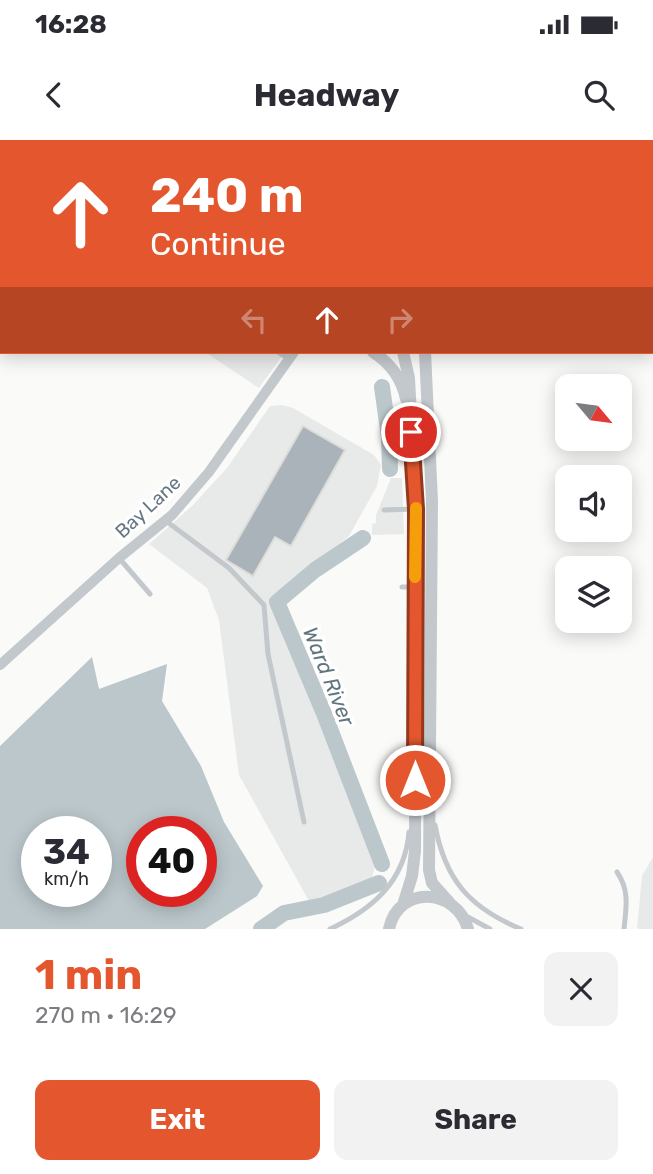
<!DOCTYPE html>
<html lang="en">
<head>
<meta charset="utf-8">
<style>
  body { margin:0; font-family:Rubik,sans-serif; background:#f2f2f3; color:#2b2b33; height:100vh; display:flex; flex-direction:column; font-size:26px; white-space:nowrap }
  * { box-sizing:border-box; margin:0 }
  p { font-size:23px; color:#7c7c81 }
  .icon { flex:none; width:38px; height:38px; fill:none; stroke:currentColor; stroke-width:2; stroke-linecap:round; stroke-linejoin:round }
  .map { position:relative; height:789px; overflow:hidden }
  .side { display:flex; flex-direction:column; background:#fff; flex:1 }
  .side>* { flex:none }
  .guide { position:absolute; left:0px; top:0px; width:654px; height:214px; box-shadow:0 4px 18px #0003; background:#e4572e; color:#fff; overflow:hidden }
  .needle { width:46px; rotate:119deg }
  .tools { position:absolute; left:555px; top:234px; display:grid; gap:14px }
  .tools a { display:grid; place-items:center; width:77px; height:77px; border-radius:14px; background:#fff; box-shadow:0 4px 18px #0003; font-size:35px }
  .speed { position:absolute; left:21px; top:676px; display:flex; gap:14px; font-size:35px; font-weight:700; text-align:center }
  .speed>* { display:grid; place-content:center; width:91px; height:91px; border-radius:50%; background:#fff; box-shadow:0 4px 18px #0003; line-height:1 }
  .speed small { font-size:18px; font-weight:400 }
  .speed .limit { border:10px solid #d22; background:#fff; color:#111 }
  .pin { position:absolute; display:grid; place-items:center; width:60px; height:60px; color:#fff; margin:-30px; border:4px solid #fff; border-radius:50%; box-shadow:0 2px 7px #0007 }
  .me { position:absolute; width:77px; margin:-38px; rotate:0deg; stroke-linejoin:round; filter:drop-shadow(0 0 5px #0008) }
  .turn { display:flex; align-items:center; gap:24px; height:147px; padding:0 35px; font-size:32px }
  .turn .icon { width:91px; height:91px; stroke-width:2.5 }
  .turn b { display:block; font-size:49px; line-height:60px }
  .lanes { display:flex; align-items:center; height:66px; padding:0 35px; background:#0003; justify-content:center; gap:35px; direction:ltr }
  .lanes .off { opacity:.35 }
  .round { display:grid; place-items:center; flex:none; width:74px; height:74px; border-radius:14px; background:#f2f2f3 }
  .head { display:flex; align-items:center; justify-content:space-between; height:119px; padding:0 35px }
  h1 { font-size:42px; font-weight:700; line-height:52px; color:#e4572e }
  .cta { display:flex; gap:14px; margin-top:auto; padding:14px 35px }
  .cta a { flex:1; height:80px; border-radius:14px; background:#e4572e; color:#fff; font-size:28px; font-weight:700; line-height:80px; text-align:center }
  .cta a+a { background:#f2f2f3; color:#2b2b33 }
  .status { display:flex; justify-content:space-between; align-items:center; height:49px; padding:0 35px; background:#fff; direction:ltr }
  .status svg { height:19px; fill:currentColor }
  header { display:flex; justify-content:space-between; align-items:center; height:91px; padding:0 35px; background:#fff; font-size:32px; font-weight:700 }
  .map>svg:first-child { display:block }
</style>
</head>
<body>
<div class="status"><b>16:28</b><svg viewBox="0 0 49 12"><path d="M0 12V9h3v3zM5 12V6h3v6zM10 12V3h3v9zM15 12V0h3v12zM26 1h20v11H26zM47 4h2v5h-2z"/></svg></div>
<header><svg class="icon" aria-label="back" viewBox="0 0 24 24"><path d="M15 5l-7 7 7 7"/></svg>Headway<svg class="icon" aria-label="search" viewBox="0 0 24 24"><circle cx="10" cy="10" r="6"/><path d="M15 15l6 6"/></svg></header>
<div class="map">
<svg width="653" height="789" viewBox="0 0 653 789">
  <rect width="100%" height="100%" fill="#fafaf8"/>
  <!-- built -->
  <path fill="#e8e9e9" d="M205,212H285L259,248Z
    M282,265L293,268L374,315L381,325L377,346L349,396L272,459L376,721L372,738L328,759L309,761L239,635L219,480L207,448L149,404L192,366L227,328L270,266Z
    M391,338H402L404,394L372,395V384L376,383V375Z
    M653,717V789H640L637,788L642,736Z"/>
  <!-- water -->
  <path fill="#bbc7cb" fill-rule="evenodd" d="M92,517L99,549L167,524L162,561L201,626L224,682L263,746L257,756L205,789H0V606ZM37,691H96V751H37ZM142,691H201V751H142Z"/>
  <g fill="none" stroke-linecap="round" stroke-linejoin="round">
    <!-- river -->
    <path stroke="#bbc7cb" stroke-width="16" d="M382,247L389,297L390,329
      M363,398L315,430L277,462L325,576L382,724
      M261,789L284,773L324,765L379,743"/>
  </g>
  <!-- building -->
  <path fill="#aab3b9" stroke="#dcdcda" stroke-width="2" d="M303,286L345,310L291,406L275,397L253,436L226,420Z"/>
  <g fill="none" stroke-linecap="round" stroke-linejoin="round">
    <!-- service -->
    <path stroke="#c3c8cc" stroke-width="5" d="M278,212L288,218
      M384,370L416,369
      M166,381L229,428L264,465L268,514L304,682
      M119,418L150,454
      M402,447H415
      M435,685C445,740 470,768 521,789
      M617,732C630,751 626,768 624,789
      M466,776L490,789
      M330,789C373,769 405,741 409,692"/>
    <!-- minor -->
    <path stroke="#c3c8cc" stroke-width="10" d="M0,525L119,418L172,375L209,332L294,212"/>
    <!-- tertiary -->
    <path stroke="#c3c8cc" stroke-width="12" d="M292,0L293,2
      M312,0L313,2
      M373,212C390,223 402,239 406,259
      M403,212L409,238L416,369L415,711L412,736L403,765
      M425,212L432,361L429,730L432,743L449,762
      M389,789C398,745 456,747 468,789"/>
  </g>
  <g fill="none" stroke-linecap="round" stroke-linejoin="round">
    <defs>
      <path id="route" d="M411,292L416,369L415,640"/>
    </defs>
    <!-- route casing -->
    <use href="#route" stroke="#94391e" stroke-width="18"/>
    <!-- route -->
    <use href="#route" stroke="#e4572e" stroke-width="12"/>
    <!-- slow -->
    <path stroke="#f59e0b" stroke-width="12" d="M415,437L416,368"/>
  </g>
  <g text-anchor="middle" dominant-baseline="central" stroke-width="7" stroke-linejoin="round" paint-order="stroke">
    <!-- street labels -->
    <g font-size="19" fill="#657683" stroke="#fff">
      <text transform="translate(148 367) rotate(-43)">Bay Lane</text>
    </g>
    <!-- water labels -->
    <g font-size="21" font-style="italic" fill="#60757c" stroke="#fff">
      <text transform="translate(329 536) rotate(68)">Ward River</text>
    </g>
  </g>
</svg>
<div class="tools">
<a><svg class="needle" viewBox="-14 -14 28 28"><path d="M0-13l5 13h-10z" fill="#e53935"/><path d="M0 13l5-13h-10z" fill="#7c7c81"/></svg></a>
<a><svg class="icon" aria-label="sound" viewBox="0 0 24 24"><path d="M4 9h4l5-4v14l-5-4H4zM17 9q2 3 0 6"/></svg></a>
<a><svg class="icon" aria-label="layers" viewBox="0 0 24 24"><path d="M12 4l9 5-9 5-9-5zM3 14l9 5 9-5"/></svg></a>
</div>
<div class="speed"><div>34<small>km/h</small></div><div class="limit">40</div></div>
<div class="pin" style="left:411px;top:292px;background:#d93025"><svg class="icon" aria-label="arrive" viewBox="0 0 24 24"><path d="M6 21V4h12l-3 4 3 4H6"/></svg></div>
<svg class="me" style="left:415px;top:640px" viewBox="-20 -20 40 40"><circle r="17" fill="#e4572e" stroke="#fff" stroke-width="3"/><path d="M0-11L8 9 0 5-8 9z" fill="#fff"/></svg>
<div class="guide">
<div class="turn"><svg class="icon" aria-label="ahead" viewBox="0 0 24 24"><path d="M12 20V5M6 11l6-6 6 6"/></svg><div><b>240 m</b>Continue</div></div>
<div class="lanes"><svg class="icon off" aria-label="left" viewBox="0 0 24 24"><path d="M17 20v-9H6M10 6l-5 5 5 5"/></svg><svg class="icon" aria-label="ahead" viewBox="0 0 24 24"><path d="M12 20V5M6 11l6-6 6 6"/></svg><svg class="icon off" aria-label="right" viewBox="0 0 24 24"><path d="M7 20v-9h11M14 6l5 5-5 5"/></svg></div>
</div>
</div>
<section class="side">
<div class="head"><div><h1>1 min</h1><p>270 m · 16:29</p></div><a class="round"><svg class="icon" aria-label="close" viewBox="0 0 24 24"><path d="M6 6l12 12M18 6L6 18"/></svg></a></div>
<div class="cta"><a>Exit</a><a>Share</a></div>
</section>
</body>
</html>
